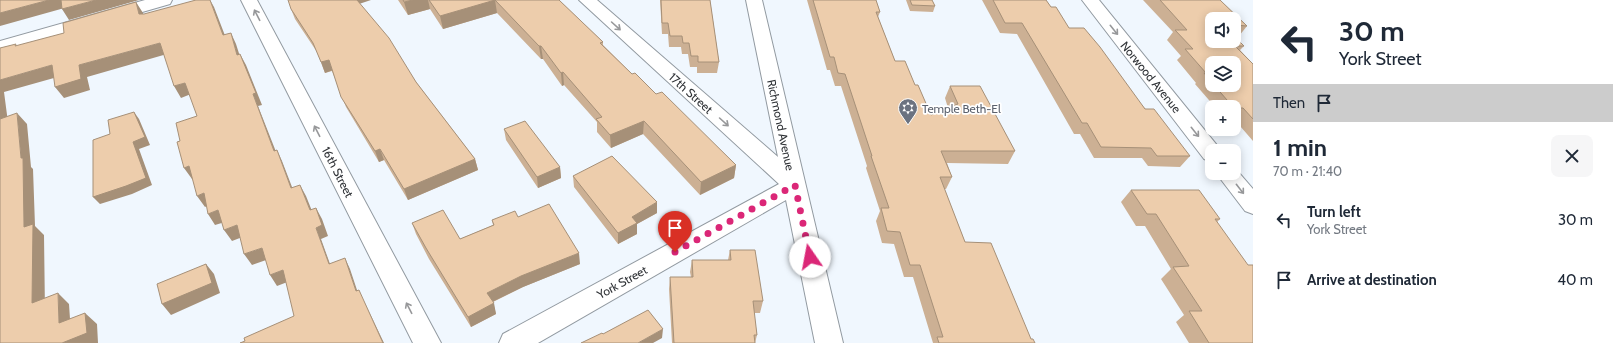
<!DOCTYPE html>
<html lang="en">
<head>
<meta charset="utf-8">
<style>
  body { margin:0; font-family:Cabin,sans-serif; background:#f6f6f7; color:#1f2937; height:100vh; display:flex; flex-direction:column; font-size:15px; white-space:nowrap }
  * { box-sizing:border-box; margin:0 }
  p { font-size:13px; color:#747a83 }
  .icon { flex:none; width:22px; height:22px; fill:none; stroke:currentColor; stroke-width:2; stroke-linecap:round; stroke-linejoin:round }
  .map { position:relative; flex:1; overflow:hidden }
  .panel { display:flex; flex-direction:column; background:#fff; width:360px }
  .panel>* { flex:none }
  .guide { background:#fff; color:#1f2937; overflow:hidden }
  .controls { position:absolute; left:1205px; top:12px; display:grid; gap:8px }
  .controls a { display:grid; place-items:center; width:36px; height:36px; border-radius:8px; background:#fff; box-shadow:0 2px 10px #0003; font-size:20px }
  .pin { position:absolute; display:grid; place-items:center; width:34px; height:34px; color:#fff; margin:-41px -17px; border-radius:50% 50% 50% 0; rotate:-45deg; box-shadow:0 0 4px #0007 }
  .pin .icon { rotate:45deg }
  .me { position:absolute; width:44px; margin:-22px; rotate:348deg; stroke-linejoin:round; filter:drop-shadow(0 0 3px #0008) }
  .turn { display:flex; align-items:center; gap:14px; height:84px; padding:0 20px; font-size:18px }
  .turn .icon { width:52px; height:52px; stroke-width:2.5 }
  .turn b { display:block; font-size:28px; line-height:34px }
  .then { display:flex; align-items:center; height:38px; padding:0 20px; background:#0003; gap:8px; font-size:15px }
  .round { display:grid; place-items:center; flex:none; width:42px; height:42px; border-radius:8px; background:#f6f6f7 }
  .headline { display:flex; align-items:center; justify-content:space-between; height:68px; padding:0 20px }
  h1 { font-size:24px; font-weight:800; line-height:30px }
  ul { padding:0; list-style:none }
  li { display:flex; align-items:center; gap:12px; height:60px; padding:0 20px }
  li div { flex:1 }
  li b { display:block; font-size:15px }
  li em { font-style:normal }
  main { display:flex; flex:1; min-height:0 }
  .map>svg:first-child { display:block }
</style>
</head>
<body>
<main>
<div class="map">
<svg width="1253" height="343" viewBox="0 0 1253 343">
  <rect width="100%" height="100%" fill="#f0f7fe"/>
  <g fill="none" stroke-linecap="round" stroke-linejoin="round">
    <defs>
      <path id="minor" d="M145,0H172L170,4L0,53V41Z
        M241,0H257L441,343H413Z
        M579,0H597L778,157L746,0H762L843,343H815L786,200L538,343H499L503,334L779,184Z
        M1082,0H1099L1220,149L1221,151H1212V162L1204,159Z
        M1234,167L1253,189V214L1245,211L1216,173H1234Z"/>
    </defs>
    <!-- minor casing -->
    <use href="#minor" stroke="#929aa1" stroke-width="2"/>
    <!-- minor -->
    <use href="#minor" fill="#fff" fill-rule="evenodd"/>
  </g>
  <!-- wall -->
  <path fill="#ccb094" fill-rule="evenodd" d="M398,0H559L603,42V45L632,74L656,94L736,165L734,178L700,195L643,134L611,148L597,132V122L564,85L562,86L543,59H541L497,13L443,29L430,9L408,15Z
    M660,0H710L719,62L717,73H697V67H690L688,54H682L681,47H669L668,34H662Z
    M807,0H876L880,12L878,17L895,61L915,85L931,115L948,108L945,98L950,86L1015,151L1008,164L947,163L952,177L946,189H944L965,242L1031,339L1035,343H933L913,277H904L894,244L882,243L876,221L880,211L866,168L867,166L841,86H835L830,70H827Z
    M906,0H932L935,6L933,12L910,11Z
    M982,0H1046L1051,7L1069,28L1190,156L1180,167L1148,166L1142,158H1094L1080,134H1074L1017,34L1000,33Z
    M1143,0H1220L1247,26L1239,36H1234L1244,46L1240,50L1253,64V141L1234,119V107H1215L1195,84L1196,83L1177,60L1181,56L1167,40L1173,32ZM1212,19H1234V41ZM1212,63L1234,85H1212Z
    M360,4L416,82L475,159L478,170L408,200L384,160L379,162L346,107L332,71L325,73L317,52L295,19L291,9Z
    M504,129L560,167L561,178L538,188L506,140Z
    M573,176L657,213L637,224V234L618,244L574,187Z
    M1131,190L1220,219L1217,222L1253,343H1189L1176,322L1184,315L1161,279L1171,269L1145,226H1136L1121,202Z
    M518,217L580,264L523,287L493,302L496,314L471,327L429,259L416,234L412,223L460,239L493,225L492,220Z
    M730,250L763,301L760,313H754L757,335L755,343H672L669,289L670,277H691L690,272L692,260H728Z"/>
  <!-- shaded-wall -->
  <path fill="#a69078" d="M49,0H63L68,7L0,26V13Z
    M96,0H139L69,20L62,9Z
    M210,0L214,7L229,46L223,35Z
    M354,0H371L356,5Z
    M413,0H428L430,9L408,15L404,2Z
    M495,0L497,13L443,29L440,16Z
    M136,2L143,13L145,25L139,14Z
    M231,33L236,44L243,66L237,55Z
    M160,43L167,54L87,77L90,90L64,98L55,87L79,65Z
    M539,46H541L543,59H541Z
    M240,54L246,65L262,105L258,106L280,162L274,151L253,94Z
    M329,60L333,70L325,73L321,62Z
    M52,65L61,76L4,92L9,130L0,121V80Z
    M563,72L564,85L562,86L561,73Z
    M185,83L191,94L181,98L174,86Z
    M134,112L139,119L150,145L139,149L152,185L132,194L100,204L93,197L133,142Z
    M17,113L27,124L31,167L33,169L35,226L44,235L45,313L32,303L24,227L21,158Z
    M644,121L643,134L611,148L610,135Z
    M380,149L384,160L379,162L375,151Z
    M277,150L282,161L297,200L291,188Z
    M475,159L478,170L408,200L404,189Z
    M736,165L734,178L700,195L701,182Z
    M189,166L197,177L192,179L184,168Z
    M560,167L561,178L538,188L537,177Z
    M300,185L306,196L316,221L310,210Z
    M204,193L211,204L205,207L197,196Z
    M657,202V213L637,224V234L618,244V233L632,217Z
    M316,208L322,219L328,236L321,239L334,275L329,264L316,228Z
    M218,210L225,222L215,225L208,214Z
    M237,225L245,236L232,241L224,230Z
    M262,248L269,259L252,265L244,254Z
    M579,253L580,264L523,287L490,303L487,293L521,276Z
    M345,258L350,269L361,302L356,291Z
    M206,264L214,274L220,293L171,315L162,304Z
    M283,270L290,281L277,286L270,275Z
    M359,290L364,301L384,343H383Z
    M58,293L69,304L71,334L59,323Z
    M494,303L496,314L471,327L468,317Z
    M85,313L97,324L98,343H62Z
    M663,329L662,338L653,343H638Z"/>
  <!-- building -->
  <path fill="#edcdac" stroke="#a69078" d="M0,0H49L0,13Z
    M61,0H96L62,9Z
    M196,0H210L223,35L231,33L237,55L240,54L256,93L253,94L274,151L277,150L291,188L300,185L310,210L316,208L322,225L316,228L329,264L345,258L356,291L359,290L383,343H240L245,341L244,338L294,316L283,270L270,275L262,248L244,254L237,225L224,230L218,210L208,214L204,193L197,196L189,166L184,168L177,142L180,141L176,123L197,116L185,83L174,86L160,43L79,65L81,79L55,87L52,65L0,80V48L16,44L15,46L64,33L63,23L136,2L139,14H144Z
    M288,0H357L389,38L416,82L475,159L404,189L380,149L375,151L341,97L329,60L321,62L313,43L291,9Z
    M403,0H413L404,2Z
    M429,0H559L603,42L600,43L632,74L635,73L656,94L662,92L736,165L701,182L644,121L610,135L596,119L602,117L563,72L561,73L541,46H539L495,0L440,16Z
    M661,0H710L719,62H698V56H691L689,43H683L682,36H670L668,23H662Z
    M813,0H876L880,12H876L895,61H905L915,85H918L931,115L958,104L950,86H980L1015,151H941L952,177H940L965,242L991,243L1031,339H1033L1035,343H939L937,337H943L920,265H910L900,232L887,231L881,208H889L871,156H872L845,74L838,73L834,57H830Z
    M910,0H932L935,6L912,5Z
    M993,0H1046L1051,7H1056L1069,28H1084L1100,47L1145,109H1154L1190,156H1157L1151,148L1101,147L1087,123H1082L1022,23H1005Z
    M1160,0H1220L1247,26L1234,25V19H1212V41H1234V36L1244,46H1235L1253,64V119L1243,108H1234L1214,85H1234V63H1212V83L1204,73H1206L1185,49H1193L1175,30H1187Z
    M134,112L145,137L133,142L146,178L126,186L93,197V140L110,134L108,120Z
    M17,113L21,158H23L24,227L33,224L32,303L58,293L59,323L85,313L87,333L62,343H0V119Z
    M525,121L560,167L537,177L504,129Z
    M612,156L657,202L632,217L637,223L618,233L573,176Z
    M1131,190H1199L1220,219H1215L1248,265H1253V343H1209L1189,311H1202L1173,267L1189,266L1156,214H1147Z
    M549,204L579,253L521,276L487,293L494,303L468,317L426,248L412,223L443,210L460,239L494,225L492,220L515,211L518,217Z
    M730,250H755L763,301H753L757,335H754L755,343H674L670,277H693L692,260H731Z
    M206,264L212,283L162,304L157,284Z
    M648,310L663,329L638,343H581L602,333L603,334Z"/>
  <!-- one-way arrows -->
  <defs><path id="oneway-shaft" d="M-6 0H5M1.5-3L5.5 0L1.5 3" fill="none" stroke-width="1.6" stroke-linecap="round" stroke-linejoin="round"/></defs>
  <g stroke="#97989a">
    <use href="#oneway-shaft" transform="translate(257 15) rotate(-117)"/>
    <use href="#oneway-shaft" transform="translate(616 26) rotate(42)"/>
    <use href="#oneway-shaft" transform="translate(1114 30) rotate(51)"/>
    <use href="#oneway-shaft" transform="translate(724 122) rotate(42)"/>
    <use href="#oneway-shaft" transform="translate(317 131) rotate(-117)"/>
    <use href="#oneway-shaft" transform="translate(1195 132) rotate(51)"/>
    <use href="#oneway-shaft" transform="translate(1240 189) rotate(52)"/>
    <use href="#oneway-shaft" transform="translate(409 308) rotate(-117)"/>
  </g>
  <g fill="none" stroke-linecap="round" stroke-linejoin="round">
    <!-- route -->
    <path stroke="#db2777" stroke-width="7" stroke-dasharray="0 12.6" d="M675,252L795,185L810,257"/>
  </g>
  <!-- icons -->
  <defs>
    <symbol id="synagogue-pin" viewBox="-11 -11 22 30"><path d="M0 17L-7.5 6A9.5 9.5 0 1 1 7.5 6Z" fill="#6b7280" stroke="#fff"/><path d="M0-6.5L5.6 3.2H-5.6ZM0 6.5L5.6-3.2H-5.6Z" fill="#fff"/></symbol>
  </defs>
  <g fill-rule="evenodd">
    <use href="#synagogue-pin" x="897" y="97" width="22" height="30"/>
  </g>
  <g text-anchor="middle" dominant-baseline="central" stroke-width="3.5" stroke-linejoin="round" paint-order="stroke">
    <!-- street labels -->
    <g font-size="12" fill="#2f3236" stroke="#fff">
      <text transform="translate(1151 77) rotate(51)">Norwood Avenue</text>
      <text transform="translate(691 93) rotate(42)">17th Street</text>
      <text transform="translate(781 125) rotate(78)">Richmond Avenue</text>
      <text transform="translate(338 172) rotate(63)">16th Street</text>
      <text transform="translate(622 282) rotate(-29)">York Street</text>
    </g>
    <!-- worship labels -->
    <g font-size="12" fill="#5b616d" stroke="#fff" text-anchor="start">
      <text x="922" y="108">Temple Beth-El</text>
    </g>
  </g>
</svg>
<div class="controls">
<a><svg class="icon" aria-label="sound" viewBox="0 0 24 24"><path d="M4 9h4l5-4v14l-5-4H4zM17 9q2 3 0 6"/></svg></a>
<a><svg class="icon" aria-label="layers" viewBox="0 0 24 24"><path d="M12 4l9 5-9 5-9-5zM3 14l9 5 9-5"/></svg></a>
<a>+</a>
<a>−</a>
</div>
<div class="pin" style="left:675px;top:252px;background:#d93025"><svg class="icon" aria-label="arrive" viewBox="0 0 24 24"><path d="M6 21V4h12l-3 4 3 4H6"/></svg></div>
<svg class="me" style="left:810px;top:257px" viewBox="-20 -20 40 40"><circle r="19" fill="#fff"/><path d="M0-13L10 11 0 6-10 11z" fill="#db2777"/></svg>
</div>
<section class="panel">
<div class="guide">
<div class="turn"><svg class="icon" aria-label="left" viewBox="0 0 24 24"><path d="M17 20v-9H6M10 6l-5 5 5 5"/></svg><div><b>30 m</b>York Street</div></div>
<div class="then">Then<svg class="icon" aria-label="arrive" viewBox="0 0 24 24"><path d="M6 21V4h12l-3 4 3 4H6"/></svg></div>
</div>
<div class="headline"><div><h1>1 min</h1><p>70 m · 21:40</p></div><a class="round"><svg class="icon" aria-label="close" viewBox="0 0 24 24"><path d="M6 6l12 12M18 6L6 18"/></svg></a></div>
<ul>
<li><svg class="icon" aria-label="left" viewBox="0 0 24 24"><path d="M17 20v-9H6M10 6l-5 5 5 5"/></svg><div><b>Turn left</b><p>York Street</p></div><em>30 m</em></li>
<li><svg class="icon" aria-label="arrive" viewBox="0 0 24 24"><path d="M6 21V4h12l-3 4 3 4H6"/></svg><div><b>Arrive at destination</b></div><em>40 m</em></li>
</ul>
</section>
</main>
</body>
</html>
